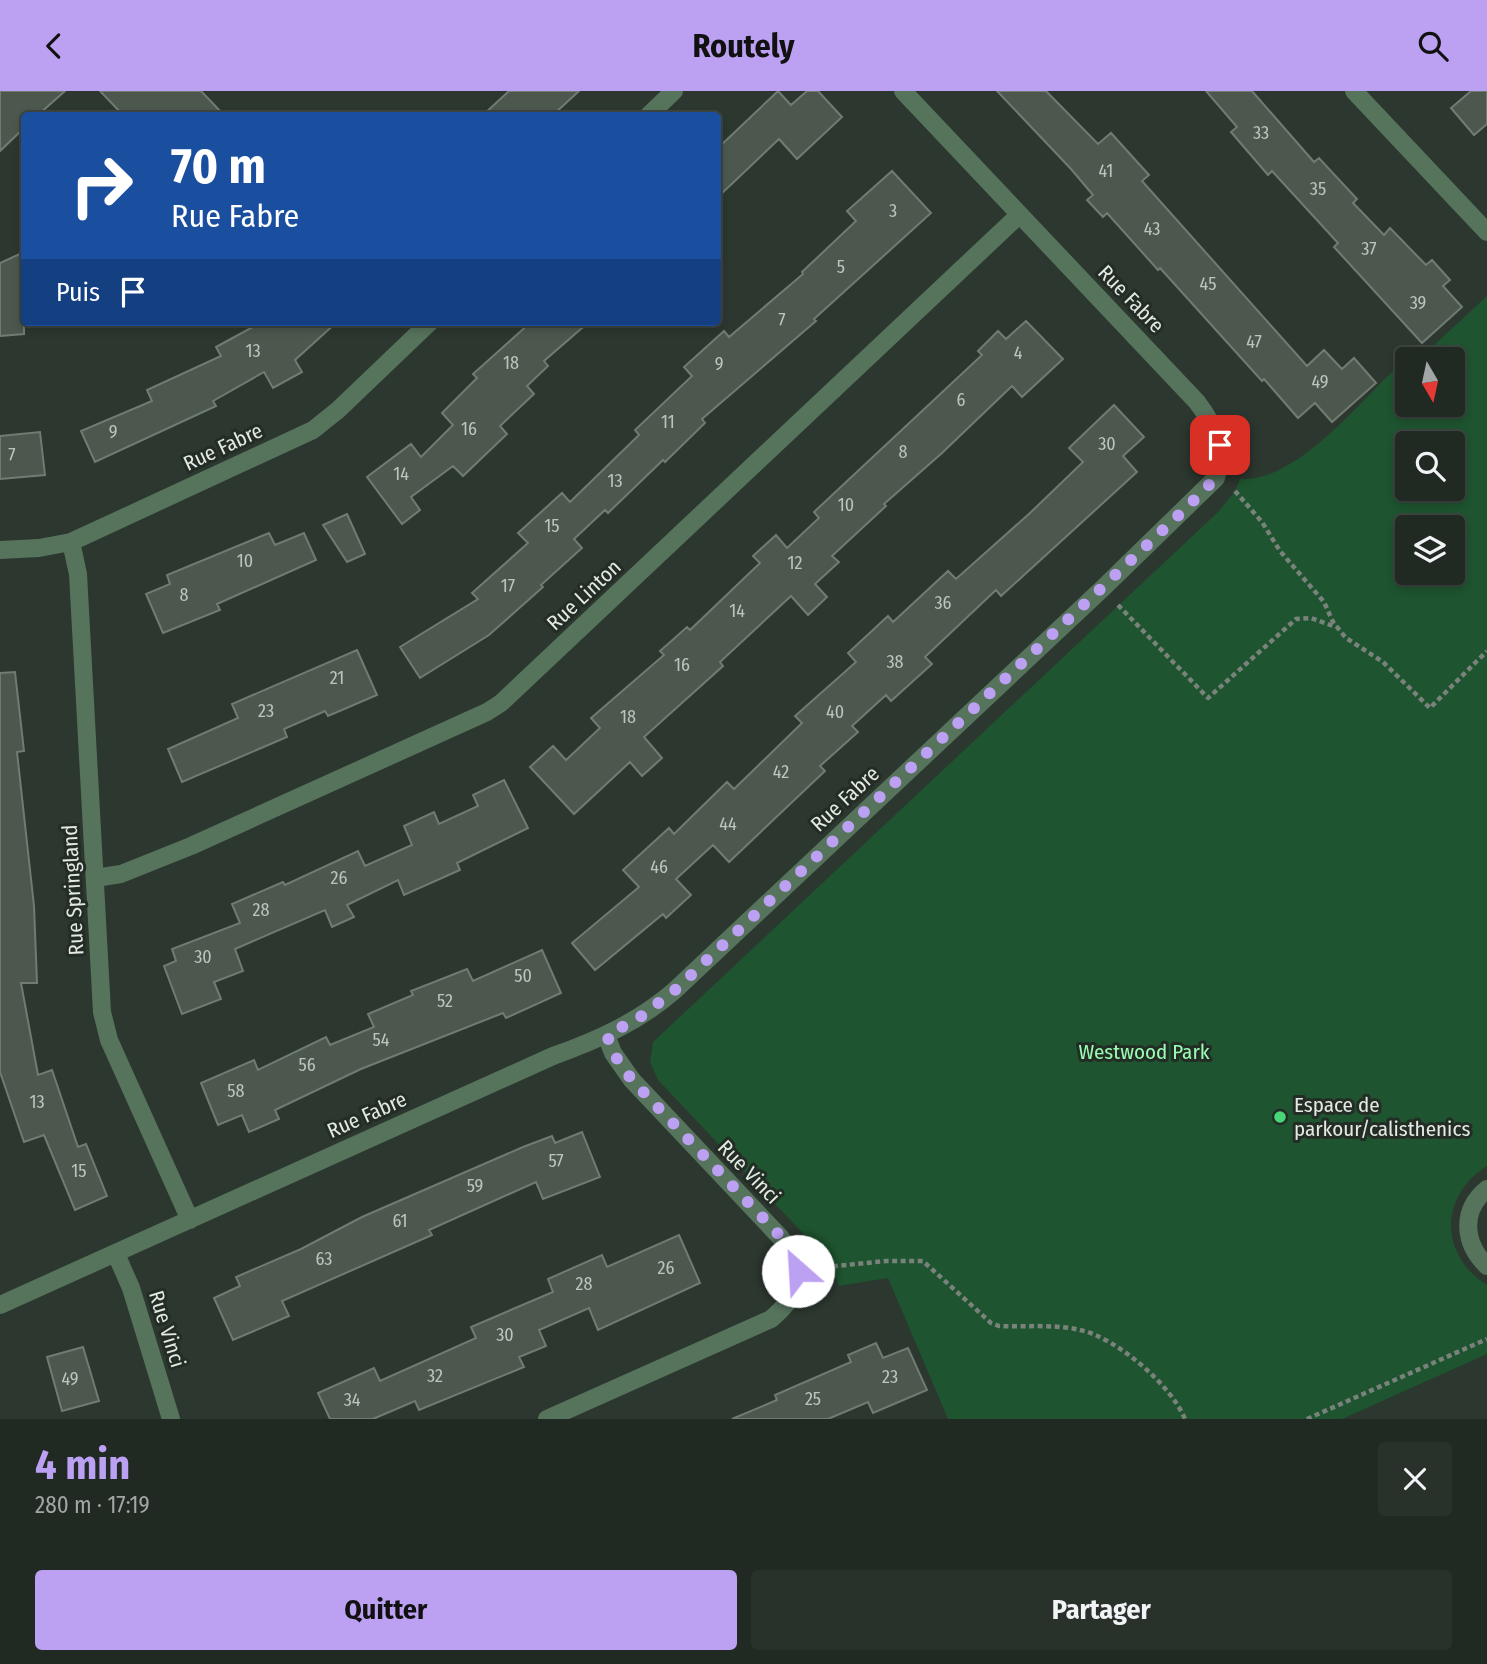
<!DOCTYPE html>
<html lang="fr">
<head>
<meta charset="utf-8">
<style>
  body { margin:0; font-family:"Fira Sans Condensed",sans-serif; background:#29312b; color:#f1f3f6; height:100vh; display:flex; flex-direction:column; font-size:26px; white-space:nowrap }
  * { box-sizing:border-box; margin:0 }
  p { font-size:23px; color:#a2a6a6 }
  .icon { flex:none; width:38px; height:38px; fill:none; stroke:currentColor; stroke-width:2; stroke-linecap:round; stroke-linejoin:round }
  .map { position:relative; height:1328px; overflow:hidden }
  .panel { display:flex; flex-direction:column; background:#212923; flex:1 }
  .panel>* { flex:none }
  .guide { position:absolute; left:21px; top:21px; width:700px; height:214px; border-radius:7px; box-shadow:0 4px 10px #0003,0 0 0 2px #3e4541; background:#1a4fa0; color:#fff; overflow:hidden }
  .needle { width:46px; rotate:171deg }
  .tools { position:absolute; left:1395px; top:256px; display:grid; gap:14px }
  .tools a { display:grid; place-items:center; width:70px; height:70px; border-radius:7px; background:#212923; box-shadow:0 4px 10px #0003,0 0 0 2px #3e4541; font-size:35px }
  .pin { position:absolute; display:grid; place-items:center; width:60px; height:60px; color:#fff; margin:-30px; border-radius:14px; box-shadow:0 4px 10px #0006 }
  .me { position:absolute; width:77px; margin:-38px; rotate:334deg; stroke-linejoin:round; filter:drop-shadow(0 0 5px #0008) }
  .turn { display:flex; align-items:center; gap:24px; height:147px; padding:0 35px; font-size:32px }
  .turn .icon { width:91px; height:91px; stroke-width:2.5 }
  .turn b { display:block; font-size:49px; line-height:60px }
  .then { display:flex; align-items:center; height:66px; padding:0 35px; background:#0003; gap:14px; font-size:26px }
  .round { display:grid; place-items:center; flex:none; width:74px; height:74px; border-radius:7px; background:#29312b }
  .headline { display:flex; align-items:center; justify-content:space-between; height:119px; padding:0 35px }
  h1 { font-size:42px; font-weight:700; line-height:52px; color:#bca0f2 }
  .primary-button { display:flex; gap:14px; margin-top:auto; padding:14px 35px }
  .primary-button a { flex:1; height:80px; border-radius:7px; background:#bca0f2; color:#111; font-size:28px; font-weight:700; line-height:80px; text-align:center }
  .primary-button a+a { background:#29312b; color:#f1f3f6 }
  header { display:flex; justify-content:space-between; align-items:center; height:91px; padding:0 35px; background:#bca0f2; color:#111; font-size:32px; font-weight:700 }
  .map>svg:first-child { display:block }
</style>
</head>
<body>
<header><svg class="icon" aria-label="back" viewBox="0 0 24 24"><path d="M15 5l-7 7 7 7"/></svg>Routely<svg class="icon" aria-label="search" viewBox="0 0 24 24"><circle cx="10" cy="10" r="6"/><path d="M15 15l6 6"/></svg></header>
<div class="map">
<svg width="1487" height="1328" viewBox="0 0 1487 1328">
  <rect width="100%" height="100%" fill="#2c372f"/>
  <!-- green -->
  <path fill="#1e542f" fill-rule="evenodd" d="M1487,205V1075C1439,1105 1439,1164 1487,1194V1263L1342,1328H948L888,1187L839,1195L830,1171L658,989L650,971L653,951L1218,421L1235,400L1240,388C1295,392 1359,312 1397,276L1404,282L1407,279V313H1452V268H1419ZM1407,352H1452V397H1407ZM1407,436H1452V481H1407Z"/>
  <!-- building -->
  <path fill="#4c574e" stroke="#707c72" stroke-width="2" d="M0,0H65L38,24H24V37L0,60Z
    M100,0H201L224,24H123Z
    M509,0H579L553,24H483Z
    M778,0L791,14L807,0H818L842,26L797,68L779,48L718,106V57Z
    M997,0H1046L1098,53L1111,42L1149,84L1142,90L1307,275L1324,259L1342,278L1354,267L1376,292L1332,331L1315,312L1298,327L1264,288L1262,290L1160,177L1158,179L1107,122L1103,126L1087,109L1093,104L1071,78Z
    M1206,0H1252L1314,71L1319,67L1357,108L1353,112L1384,144L1390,137L1426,174L1432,169L1450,189L1443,195L1462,216L1422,252L1334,156L1338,152L1272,80L1268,84L1231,41L1237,36Z
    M1471,0H1487V33L1474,44L1451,17Z
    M892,80L931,122L814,228L816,230L702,328L705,332L665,371L663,369L608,422L605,419L574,448L582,457L541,494L543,496L489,544L420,587L400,556L478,508L472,502L528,452L518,442L562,402L570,411L639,344L635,339L692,285L684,276L724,240L729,246L803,183L802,181L856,130L847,120Z
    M24,161V243L0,245V172Z
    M1026,230L1063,268L1022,306L1012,295L942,362L884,413L886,415L832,465L839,471L815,493L827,506L808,524L791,505L720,571L723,575L644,646L662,667L642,685L630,671L574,723L530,676L553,655L566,669L600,637L591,627L664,564L660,560L687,536L690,539L760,472L753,465L776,444L787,457L819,427L814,421L982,264L978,260L998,240L1006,248Z
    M262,231H337L295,269L302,281L273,297L264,281L213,310L216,315L95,371L81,340L152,310L147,299L221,265L216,256Z
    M531,231H589L544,270L548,275L527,295L534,303L500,335L507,343L463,385L453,375L411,406L420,419L402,433L367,386L411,353L421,366L453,334L442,322L477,287L473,283Z
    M1114,314L1144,346L1123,365L1137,381L1001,505L996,499L925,566L932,573L891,610L886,604L852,635L858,641L820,675L825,680L729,771L713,754L676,788L691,804L666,827L663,823L595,879L572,852L639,796L623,779L669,737L674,743L727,691L734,698L802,632L795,625L856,571L848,562L888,525L893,531L948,480L956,488L1030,422L1083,371L1069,357Z
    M40,341L45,384L0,388V345Z
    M347,423L365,463L347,471L323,434Z
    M269,442L275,454L304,442L316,469L217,513L220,519L163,542L146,503L170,493L167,484Z
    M357,559L377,604L328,625L325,620L284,638L287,646L182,691L168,658L238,627L232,613Z
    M15,581L24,660L17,661L34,815L37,892H21L38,984L52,979L78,1056L86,1053L107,1105L75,1119L44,1044L24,1051L0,981V582Z
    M504,689L528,737L457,772L460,779L404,804L398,789L347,814L354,826L332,836L325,819L235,858L243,880L214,891L221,908L182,923L164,875L176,870L172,858L240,832L232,813L283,791L285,794L358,760L365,775L412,754L404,735L434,721L439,733L478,715L473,704Z
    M542,859L561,902L506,927L503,922L361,978L275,1019L279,1028L249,1041L242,1024L218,1034L201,992L254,969L258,979L326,946L330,954L374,936L368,923L413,904L411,900L467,878L473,890Z
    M582,1041L600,1086L543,1108L536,1091L429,1139L432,1144L282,1210L289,1225L233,1249L214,1207L240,1195L236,1186L301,1158L362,1126L523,1056L552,1045L555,1052Z
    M679,1144L700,1192L598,1239L589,1217L539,1239L546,1255L519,1266L524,1276L419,1319L415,1310L373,1328H330L318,1302L374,1277L380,1290L476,1247L471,1236L553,1201L548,1188L602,1164L607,1176Z
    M876,1252L883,1267L908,1257L927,1299L873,1322L868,1311L828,1328H732L777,1309L775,1304L851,1271L848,1264Z
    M83,1256L99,1310L62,1320L47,1266Z"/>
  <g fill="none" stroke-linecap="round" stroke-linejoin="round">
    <!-- path -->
    <path stroke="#79827b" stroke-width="4.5" stroke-dasharray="5 3.5" stroke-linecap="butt" d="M1235,400L1262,431L1280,460L1324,511L1333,531L1346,547L1383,571L1430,617L1487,560
      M1118,514L1208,607L1296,528L1311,527L1336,536
      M816,1177L886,1170H923L991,1232L999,1235C1025,1236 1055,1233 1080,1239C1117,1247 1171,1294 1185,1328
      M1307,1328L1487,1248"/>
    <!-- minor -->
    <path stroke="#56735c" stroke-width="18" d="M1354,0L1487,141
      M649,24L674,0
      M71,451L78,483L102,921L109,949L190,1129
      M0,459L39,457L71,451L313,339L338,319L430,231
      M95,787L121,783L191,755L487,621L501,612L1019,124
      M1487,1098C1460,1120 1464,1153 1487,1175
      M116,1163L131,1197L171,1328
      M0,1214L553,965C598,949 638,931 674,900L1103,497L1216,387C1224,356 1216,336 1197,311L903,0
      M547,1328L771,1228C803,1201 805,1181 781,1147L632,989L613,962L606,944"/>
  </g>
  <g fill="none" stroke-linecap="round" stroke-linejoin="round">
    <!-- route -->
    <path stroke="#bca0f2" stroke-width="12" stroke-dasharray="0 21.6" d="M798,1180L782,1147L632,989L613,962L607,944L639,927L674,900L1182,421L1216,387L1220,354"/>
  </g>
  <!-- markers -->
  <circle fill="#47d779" stroke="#232d25" stroke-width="2.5" cx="1280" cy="1026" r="7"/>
  <g text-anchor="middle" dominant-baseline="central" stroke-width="6" stroke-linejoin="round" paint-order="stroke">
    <!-- number labels -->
    <g font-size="18" fill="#bdc4be">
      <text x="1261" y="42">33</text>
      <text x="1106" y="80">41</text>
      <text x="1318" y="98">35</text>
      <text x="893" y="120">3</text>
      <text x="1152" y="138">43</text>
      <text x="1369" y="158">37</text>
      <text x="841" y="176">5</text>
      <text x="1208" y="193">45</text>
      <text x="1418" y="212">39</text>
      <text x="782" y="229">7</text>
      <text x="1254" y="251">47</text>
      <text x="253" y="260">13</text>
      <text x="1018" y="262">4</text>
      <text x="511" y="272">18</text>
      <text x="719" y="273">9</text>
      <text x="1320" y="291">49</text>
      <text x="961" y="309">6</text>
      <text x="668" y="331">11</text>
      <text x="469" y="338">16</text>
      <text x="113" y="341">9</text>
      <text x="1107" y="353">30</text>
      <text x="903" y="361">8</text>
      <text x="12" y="364">7</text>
      <text x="401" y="383">14</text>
      <text x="615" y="390">13</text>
      <text x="846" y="414">10</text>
      <text x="552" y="435">15</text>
      <text x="245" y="470">10</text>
      <text x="795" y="472">12</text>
      <text x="508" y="495">17</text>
      <text x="184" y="504">8</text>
      <text x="943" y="512">36</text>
      <text x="737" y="520">14</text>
      <text x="895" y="571">38</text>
      <text x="682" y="574">16</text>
      <text x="337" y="587">21</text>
      <text x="266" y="620">23</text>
      <text x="835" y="621">40</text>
      <text x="628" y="626">18</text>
      <text x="781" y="681">42</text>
      <text x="728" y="733">44</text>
      <text x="659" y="776">46</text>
      <text x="339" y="787">26</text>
      <text x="261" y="819">28</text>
      <text x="203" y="866">30</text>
      <text x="523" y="885">50</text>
      <text x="445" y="910">52</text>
      <text x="381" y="949">54</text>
      <text x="307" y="974">56</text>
      <text x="236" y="1000">58</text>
      <text x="37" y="1011">13</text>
      <text x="556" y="1070">57</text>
      <text x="79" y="1080">15</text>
      <text x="475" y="1095">59</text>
      <text x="400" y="1130">61</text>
      <text x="324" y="1168">63</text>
      <text x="666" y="1177">26</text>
      <text x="584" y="1193">28</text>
      <text x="505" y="1244">30</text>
      <text x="435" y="1285">32</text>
      <text x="890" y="1286">23</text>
      <text x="70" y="1288">49</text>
      <text x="813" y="1308">25</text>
      <text x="352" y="1309">34</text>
    </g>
    <!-- street labels -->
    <g font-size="21" fill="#e3e9e4" stroke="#232d25">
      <text transform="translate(1131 208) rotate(46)">Rue Fabre</text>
      <text transform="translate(223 356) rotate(-25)">Rue Fabre</text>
      <text transform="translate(584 504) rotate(-43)">Rue Linton</text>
      <text transform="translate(845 708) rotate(-43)">Rue Fabre</text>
      <text transform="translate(73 799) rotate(-93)">Rue Springland</text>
      <text transform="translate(367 1024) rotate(-24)">Rue Fabre</text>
      <text transform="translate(749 1081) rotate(46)">Rue Vinci</text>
      <text transform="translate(167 1238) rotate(73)">Rue Vinci</text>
    </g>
    <!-- park labels -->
    <g font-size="21" fill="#98fdb2" stroke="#232d25">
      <text x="1144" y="961">Westwood Park</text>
    </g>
    <!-- poi labels -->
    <g font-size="21" fill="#e3e9e4" stroke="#232d25" text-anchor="start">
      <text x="1294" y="1014">Espace de<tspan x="1294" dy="24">parkour/calisthenics</tspan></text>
    </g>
  </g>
</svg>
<div class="tools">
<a><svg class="needle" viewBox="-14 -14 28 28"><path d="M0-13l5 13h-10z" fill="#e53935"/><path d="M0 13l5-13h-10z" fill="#a2a6a6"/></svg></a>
<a><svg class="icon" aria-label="search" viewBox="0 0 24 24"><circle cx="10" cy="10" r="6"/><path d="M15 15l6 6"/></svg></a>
<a><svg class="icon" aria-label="layers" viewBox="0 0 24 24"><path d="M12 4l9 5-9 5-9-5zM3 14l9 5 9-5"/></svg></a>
</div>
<div class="pin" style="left:1220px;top:354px;background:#d93025"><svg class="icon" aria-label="arrive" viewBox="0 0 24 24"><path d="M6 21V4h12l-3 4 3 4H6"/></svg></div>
<svg class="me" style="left:798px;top:1180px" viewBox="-20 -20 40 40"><circle r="19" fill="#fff"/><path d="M0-13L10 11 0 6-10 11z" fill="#bca0f2"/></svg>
<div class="guide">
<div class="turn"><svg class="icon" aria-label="right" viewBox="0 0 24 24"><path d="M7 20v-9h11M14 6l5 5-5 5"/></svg><div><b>70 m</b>Rue Fabre</div></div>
<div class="then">Puis<svg class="icon" aria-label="arrive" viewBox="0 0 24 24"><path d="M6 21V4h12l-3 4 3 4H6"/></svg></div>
</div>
</div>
<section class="panel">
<div class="headline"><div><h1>4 min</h1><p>280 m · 17:19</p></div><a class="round"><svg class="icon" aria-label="close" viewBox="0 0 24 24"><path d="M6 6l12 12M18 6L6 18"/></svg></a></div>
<div class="primary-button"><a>Quitter</a><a>Partager</a></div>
</section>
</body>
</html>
